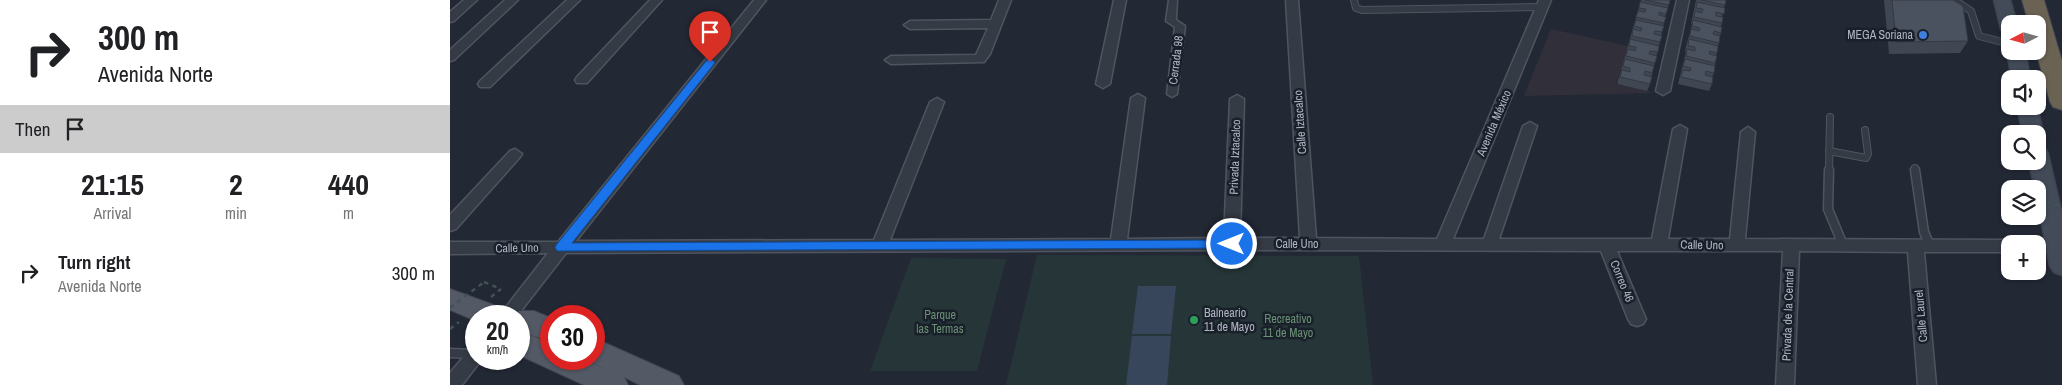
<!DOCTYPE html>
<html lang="en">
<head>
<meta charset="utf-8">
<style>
  body { margin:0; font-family:"Archivo Narrow",sans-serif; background:#f2f2f2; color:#202124; height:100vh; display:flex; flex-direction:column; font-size:19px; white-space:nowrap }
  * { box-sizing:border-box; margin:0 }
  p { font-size:16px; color:#757577 }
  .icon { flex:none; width:28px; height:28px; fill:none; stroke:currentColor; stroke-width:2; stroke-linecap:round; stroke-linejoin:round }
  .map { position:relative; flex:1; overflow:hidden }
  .sheet { display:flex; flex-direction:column; background:#fff; width:450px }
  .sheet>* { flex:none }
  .hud { background:#fff; color:#202124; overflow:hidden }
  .needle { width:32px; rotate:264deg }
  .controls { position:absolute; left:1551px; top:15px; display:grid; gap:10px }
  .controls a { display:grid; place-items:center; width:45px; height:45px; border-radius:10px; background:#fff; box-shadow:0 1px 4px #0004; font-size:25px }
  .speed { position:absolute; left:15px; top:305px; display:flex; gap:10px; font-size:25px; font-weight:700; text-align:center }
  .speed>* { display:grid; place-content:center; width:65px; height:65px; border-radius:50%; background:#fff; box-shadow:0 1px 4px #0004; line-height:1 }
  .speed small { font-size:12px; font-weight:400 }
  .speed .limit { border:8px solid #d22; background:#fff; color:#111 }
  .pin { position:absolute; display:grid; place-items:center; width:42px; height:42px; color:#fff; margin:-51px -21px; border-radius:50% 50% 50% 0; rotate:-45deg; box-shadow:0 0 5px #0007 }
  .pin .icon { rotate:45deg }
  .me { position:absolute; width:55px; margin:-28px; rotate:270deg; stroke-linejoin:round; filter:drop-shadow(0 0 4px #0008) }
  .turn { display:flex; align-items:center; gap:18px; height:105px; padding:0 15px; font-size:22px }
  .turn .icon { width:65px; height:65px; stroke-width:2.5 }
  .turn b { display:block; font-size:35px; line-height:42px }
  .then { display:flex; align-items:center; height:48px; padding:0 15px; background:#0003; gap:10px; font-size:19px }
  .eta { display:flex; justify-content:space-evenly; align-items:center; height:85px; text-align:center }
  .eta b { font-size:30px; font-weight:800; line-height:35px }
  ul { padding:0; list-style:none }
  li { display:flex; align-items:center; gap:15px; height:70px; padding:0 15px }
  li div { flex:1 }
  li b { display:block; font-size:19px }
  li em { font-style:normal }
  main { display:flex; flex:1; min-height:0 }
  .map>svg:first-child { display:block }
</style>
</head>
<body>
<main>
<section class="sheet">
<div class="hud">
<div class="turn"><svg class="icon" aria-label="right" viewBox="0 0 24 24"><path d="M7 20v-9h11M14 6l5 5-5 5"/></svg><div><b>300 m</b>Avenida Norte</div></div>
<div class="then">Then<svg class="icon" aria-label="arrive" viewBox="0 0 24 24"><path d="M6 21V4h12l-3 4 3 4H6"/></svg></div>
</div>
<div class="eta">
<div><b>21:15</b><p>Arrival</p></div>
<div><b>2</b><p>min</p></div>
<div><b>440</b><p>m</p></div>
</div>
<ul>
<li><svg class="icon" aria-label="right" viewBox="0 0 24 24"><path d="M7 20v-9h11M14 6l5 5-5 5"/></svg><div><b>Turn right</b><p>Avenida Norte</p></div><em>300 m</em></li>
</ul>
</section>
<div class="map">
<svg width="1612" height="385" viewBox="0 0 1612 385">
  <rect width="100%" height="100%" fill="#222834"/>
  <!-- medical -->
  <path fill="#312f3a" d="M1101,29L1178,46L1166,84L1206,93L1074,96Z"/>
  <!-- green -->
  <path fill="#263638" d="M587,255L909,256L923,385H556Z
    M461,258L556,259L527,371H420Z"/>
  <!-- water -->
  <path fill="#38465c" d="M688,286H726L721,334H682Z
    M682,336H721L717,385H676Z"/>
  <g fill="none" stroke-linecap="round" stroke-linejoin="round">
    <defs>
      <path id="service-far1" d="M904,0L906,8L912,10L1093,7
        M1504,0L1521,11L1529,36L1560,44
        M1379,151L1416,158L1418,154L1415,130
        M1465,168V171
        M1379,171L1380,117"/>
      <path id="service" d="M1379,170L1378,209L1393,245
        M1465,170L1474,232L1480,246
        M0,353L26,354"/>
      <path id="pedestrian" d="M719,0H727L726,20L735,26L727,94L722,97L717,94L725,27L716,21Z"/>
      <path id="minor" d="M14,0H27L4,21L0,22V12Z
        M55,0H68L4,60L0,61V50Z
        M117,0H130L40,87H30L28,84L30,81Z
        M200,0H212L137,83H127L125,80L127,77Z
        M304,0H316L126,241L424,240L480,102L487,98L494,102L440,240L661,239L681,98L688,94L695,98L677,239L774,238L780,99L787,95L794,99L790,238H850L836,0H848L866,238L987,239L1089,0H1101L1003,239H1034L1073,126L1080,122L1087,126L1049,239H1202L1223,129L1230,125L1237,129L1218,239H1280L1291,132L1298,127L1305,132L1295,239L1560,240L1567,244H1560V252H1474L1486,385H1468L1458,252L1349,251L1344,385H1326L1333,251H1167L1196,319L1193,324L1187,326L1181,324L1178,319L1151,251L782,250L116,253L67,316H49L98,253L0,254V242H108Z
        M549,0H561L540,54L534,62L441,64L435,60L441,56L526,55L538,28L460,29L454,25L460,21L541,20Z
        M664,0H676L660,84L653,88L646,84Z
        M1227,0H1239L1220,91L1213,95L1206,91Z
        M65,149L72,154L70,157L6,229L0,231V215L60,151Z
        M1607,238L1612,240V248L1588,251V244H1581L1588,239Z
        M26,347V359H32L12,385H0V373L20,349Z"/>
      <path id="secondary" d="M1544,0H1560L1567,24H1560V34L1554,33L1551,29Z
        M1560,47V51H1575L1580,79H1562L1557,51Z
        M1567,106H1587L1593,134L1590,139H1588V134H1573Z
        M1588,147L1595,149L1598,154L1612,215V275L1604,272L1600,266L1588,202V189H1585L1579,161H1588Z"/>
      <path id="primary" d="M0,289L52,308L56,316H26V321L0,310Z
        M69,311H84L101,318V342L76,333L101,344V359H133L158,370L135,359H144V338L229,376L234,385H190L174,377L178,385H134L69,355V316H58Z"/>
      <path id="motorway" d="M1572,0H1594L1612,61V110L1603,107L1600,102L1586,51L1588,24H1579Z"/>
    </defs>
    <!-- service-far1 casing -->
    <use href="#service-far1" stroke="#4f5560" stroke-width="8"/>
    <!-- service casing -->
    <use href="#service" stroke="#4f5560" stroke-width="11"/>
    <!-- pedestrian casing -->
    <use href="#pedestrian" stroke="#4f5560" stroke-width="3"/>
    <!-- minor casing -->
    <use href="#minor" stroke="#4f5560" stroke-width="3"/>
    <!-- secondary casing -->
    <use href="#secondary" stroke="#3e444f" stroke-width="3"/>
    <!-- primary casing -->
    <use href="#primary" stroke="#3e444f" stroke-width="2"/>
    <!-- motorway casing -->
    <use href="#motorway" stroke="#3f4550" stroke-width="2"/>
    <!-- path -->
    <path stroke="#435255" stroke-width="2.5" stroke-dasharray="4.5 4.5" stroke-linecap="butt" d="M34,282L51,289
      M41,297L51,289
      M0,329L9,322"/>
    <!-- service-far1 -->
    <use href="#service-far1" stroke="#353b45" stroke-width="6"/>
    <!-- service -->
    <use href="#service" stroke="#353b45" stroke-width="8"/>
    <!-- pedestrian -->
    <use href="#pedestrian" fill="#353b45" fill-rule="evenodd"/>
    <!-- minor -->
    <use href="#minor" fill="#353b45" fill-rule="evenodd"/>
    <!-- secondary -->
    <use href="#secondary" fill="#434a58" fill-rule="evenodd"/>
    <!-- primary -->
    <use href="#primary" fill="#535965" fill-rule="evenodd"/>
    <!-- motorway -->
    <use href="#motorway" fill="#6a6252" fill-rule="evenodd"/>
    <!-- path-bridge -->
    <path stroke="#435255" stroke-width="2.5" stroke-dasharray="4.5 4.5" stroke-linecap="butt" d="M1588,200L1612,206
      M0,308L34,282"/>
  </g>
  <!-- wall -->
  <path fill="#404753" d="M1191,0H1220L1215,17L1210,42L1204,66L1200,84L1197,91L1167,84Z
    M1246,0H1276L1272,17V23L1271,26V33L1270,36L1269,43L1268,46L1267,53L1266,56L1264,73L1262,77V84L1259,91L1228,84L1236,52H1235L1236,46L1240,33L1242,24H1241Z
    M1434,0H1503L1518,41L1510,53L1439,54Z"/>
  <!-- building -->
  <path fill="#4a5260" stroke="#343943" d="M1195,0H1220L1219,5Z
    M1251,0H1276L1275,5Z
    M1442,0H1503L1513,6L1518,41L1446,42Z
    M1190,2L1218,8L1216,14L1209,12V15L1216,17L1214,23L1186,17L1188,11L1195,12L1196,9L1189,8Z
    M1247,2L1275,8L1274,14L1266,12V16L1273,17L1272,23L1244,17L1245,11L1252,13L1253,9L1246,8Z
    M1186,20L1214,26L1212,32L1205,31L1204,34L1212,36L1210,42L1182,36L1183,29L1191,31L1192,28L1184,26Z
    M1243,20L1272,27L1271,33L1264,31L1263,34L1270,36L1269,43L1240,36L1241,29L1249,31L1250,28L1242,26Z
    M1180,39L1209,46L1208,52L1200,51L1199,54L1207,56L1205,63L1176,56L1178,49L1185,51L1186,47L1179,46Z
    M1239,39L1268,46L1267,53L1260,51L1259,54L1267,56L1265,63L1236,56L1237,49L1245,51V47L1238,46Z
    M1175,59L1204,66L1202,73L1195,71L1194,75L1202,77L1200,84L1170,77L1172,70L1180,72V68L1173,66Z
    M1235,59L1265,66L1264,73L1256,71L1255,75L1263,77L1262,84L1231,77L1233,70L1240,71L1241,68L1233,66Z"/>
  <!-- route -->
  <path fill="#1a73e8" stroke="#114b97" d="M260,59L265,62L264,64L122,243L782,240L788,244L782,248L107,251L105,247L107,244L257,60Z"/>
  <!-- markers -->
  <circle fill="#3f7fe0" stroke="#1a202a" stroke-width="2" cx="1473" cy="35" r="5"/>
  <circle fill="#2e9e5b" stroke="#1a202a" stroke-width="2" cx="744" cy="320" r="5"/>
  <g text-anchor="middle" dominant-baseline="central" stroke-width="5" stroke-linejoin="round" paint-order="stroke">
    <!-- poi labels -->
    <g font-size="12" fill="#afb5c2" stroke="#1a202a" text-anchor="end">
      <text x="1463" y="35">MEGA Soriana</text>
      <text x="754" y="313" text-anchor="start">Balneario<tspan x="754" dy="14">11 de Mayo</tspan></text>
    </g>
    <!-- street labels -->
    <g font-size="12" fill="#afb5c2" stroke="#1a202a">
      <text transform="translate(726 60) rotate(-83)">Cerrada 98</text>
      <text transform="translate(850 122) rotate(-94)">Calle Iztacalco</text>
      <text transform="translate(1044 123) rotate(-67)">Avenida México</text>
      <text transform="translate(785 157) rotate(-88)">Privada Iztacalco</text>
      <text x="847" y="244">Calle Uno</text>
      <text transform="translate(1252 245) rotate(1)">Calle Uno</text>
      <text transform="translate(67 248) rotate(-1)">Calle Uno</text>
      <text transform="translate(1172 281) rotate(68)">Correo 46</text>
      <text transform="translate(1338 315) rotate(-88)">Privada de la Central</text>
      <text transform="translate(1471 316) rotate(-95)">Calle Laurel</text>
    </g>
    <!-- park labels -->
    <g font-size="12" fill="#699074" stroke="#1a202a">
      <text x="490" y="315">Parque<tspan x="490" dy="14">las Termas</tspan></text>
      <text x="838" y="319">Recreativo<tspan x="838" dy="14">11 de Mayo</tspan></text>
    </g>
  </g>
</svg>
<div class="controls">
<a><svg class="needle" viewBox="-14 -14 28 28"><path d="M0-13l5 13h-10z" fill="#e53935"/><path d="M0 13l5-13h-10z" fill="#757577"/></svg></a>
<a><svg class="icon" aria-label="sound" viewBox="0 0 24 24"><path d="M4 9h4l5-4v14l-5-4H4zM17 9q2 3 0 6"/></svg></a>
<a><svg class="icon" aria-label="search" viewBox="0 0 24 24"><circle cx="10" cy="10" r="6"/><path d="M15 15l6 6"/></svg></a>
<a><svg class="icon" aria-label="layers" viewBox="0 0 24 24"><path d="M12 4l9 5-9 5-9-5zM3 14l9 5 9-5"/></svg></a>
<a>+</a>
</div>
<div class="speed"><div>20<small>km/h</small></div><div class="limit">30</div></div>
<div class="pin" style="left:260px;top:62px;background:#d93025"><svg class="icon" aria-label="arrive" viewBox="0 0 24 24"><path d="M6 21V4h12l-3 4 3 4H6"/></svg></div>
<svg class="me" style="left:782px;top:244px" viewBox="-20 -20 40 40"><circle r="17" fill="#1a73e8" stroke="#fff" stroke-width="3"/><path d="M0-11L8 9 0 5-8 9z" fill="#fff"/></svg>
</div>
</main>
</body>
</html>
